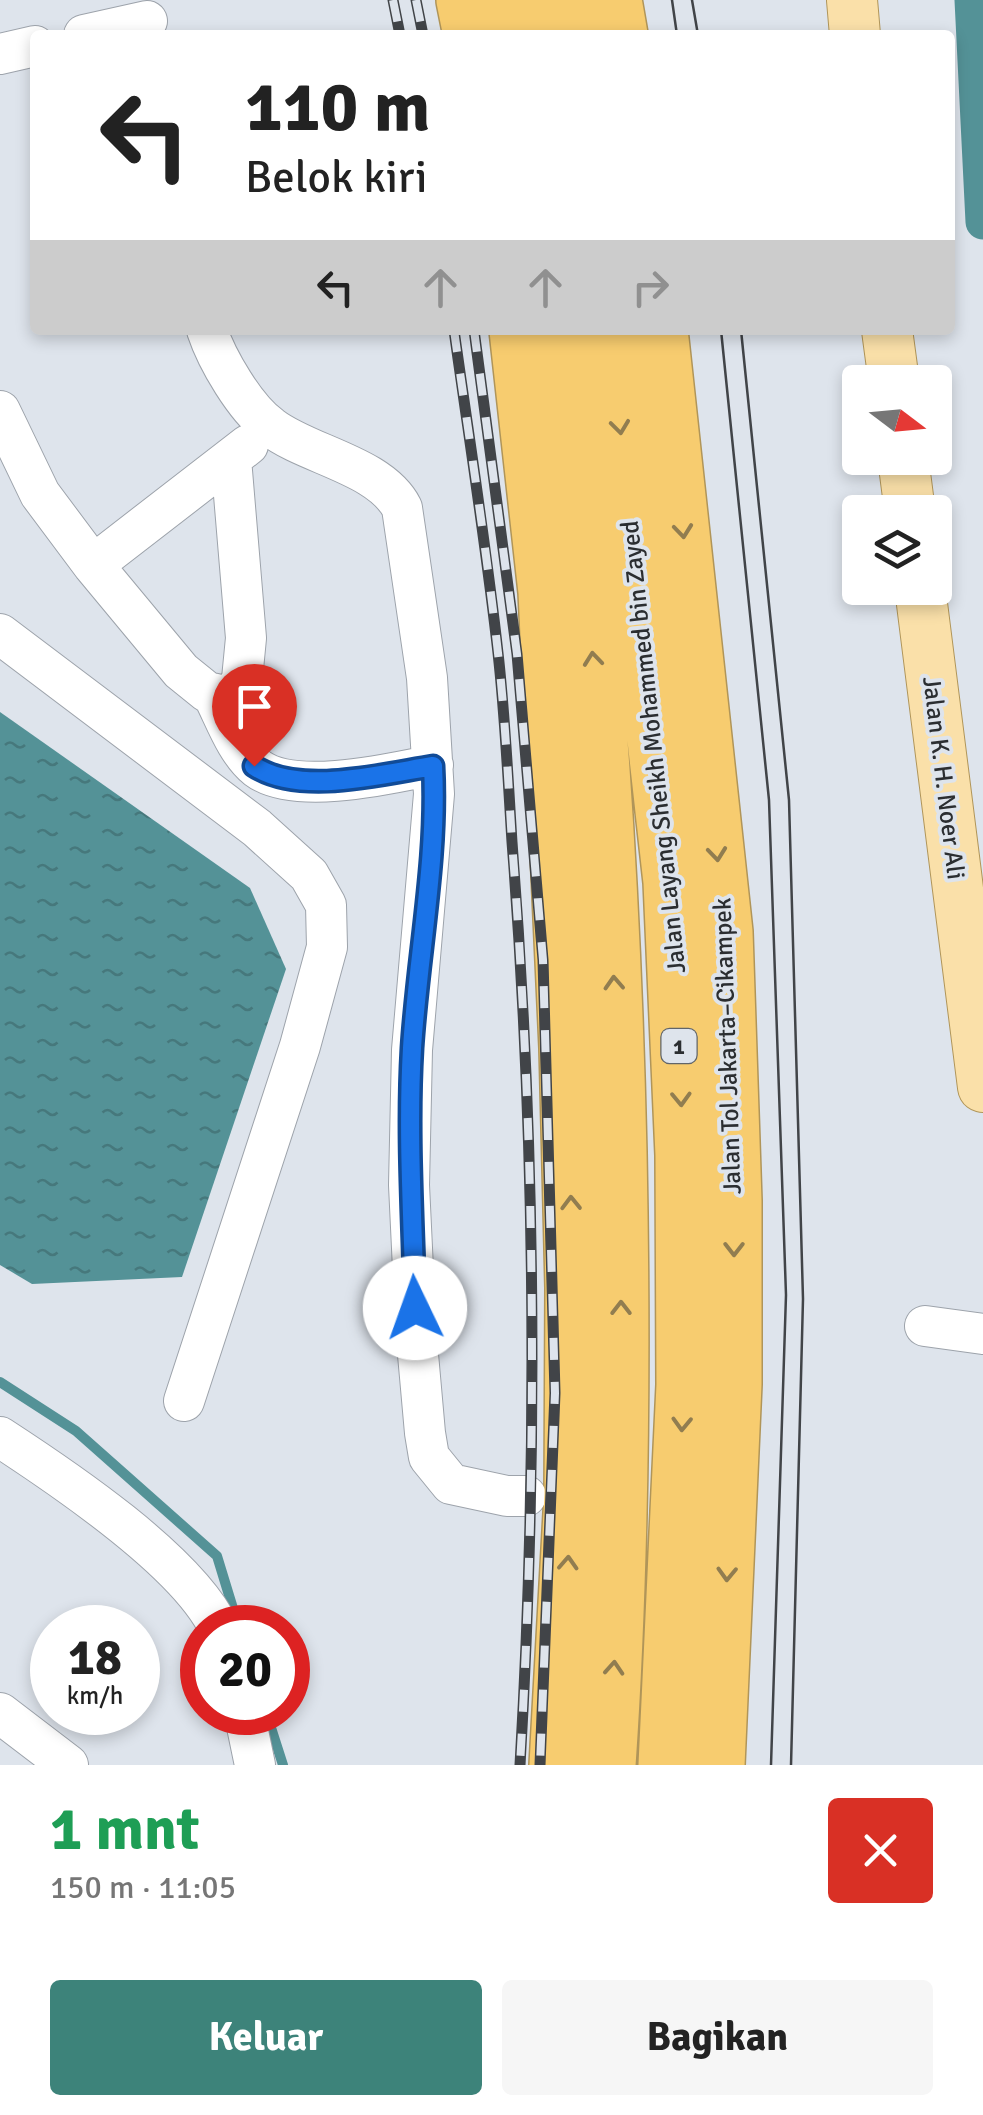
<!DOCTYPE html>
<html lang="id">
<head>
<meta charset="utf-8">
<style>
  body { margin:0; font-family:Signika,sans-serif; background:#f6f6f6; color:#222; height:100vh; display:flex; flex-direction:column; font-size:38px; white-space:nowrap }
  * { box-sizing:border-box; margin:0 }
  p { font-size:32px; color:#767676 }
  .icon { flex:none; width:55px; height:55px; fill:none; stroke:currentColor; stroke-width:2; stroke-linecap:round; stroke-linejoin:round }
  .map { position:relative; height:1765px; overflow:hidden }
  .sheet { display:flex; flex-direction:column; background:#fff; flex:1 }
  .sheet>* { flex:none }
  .banner { position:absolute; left:30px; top:30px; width:925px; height:305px; border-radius:10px; box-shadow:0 5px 15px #0003; background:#fff; color:#222; overflow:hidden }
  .needle { width:65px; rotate:106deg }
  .buttons { position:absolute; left:842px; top:365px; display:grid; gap:20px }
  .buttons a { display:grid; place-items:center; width:110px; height:110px; border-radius:10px; background:#fff; box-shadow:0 5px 15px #0003; font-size:50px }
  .speed { position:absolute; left:30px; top:1605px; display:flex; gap:20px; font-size:50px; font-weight:700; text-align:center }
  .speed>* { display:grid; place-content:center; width:130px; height:130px; border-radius:50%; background:#fff; box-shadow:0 5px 15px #0003; line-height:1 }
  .speed small { font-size:25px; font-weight:400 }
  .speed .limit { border:15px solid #d22; background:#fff; color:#111 }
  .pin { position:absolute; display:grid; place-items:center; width:85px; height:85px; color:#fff; margin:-102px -42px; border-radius:50% 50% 50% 0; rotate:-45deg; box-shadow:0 0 10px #0007 }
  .pin .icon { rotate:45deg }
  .me { position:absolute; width:110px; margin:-55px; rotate:357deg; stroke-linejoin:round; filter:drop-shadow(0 0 8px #0008) }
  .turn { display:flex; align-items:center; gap:35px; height:210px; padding:0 50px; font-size:45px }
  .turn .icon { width:130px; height:130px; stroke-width:2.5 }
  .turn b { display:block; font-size:70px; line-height:85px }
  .lanes { display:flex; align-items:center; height:95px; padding:0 50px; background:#0003; justify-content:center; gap:50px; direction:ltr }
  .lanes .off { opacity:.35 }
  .round { display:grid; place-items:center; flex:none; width:105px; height:105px; border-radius:10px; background:#f6f6f6 }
  .head { display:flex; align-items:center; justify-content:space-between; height:170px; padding:0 50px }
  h1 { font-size:60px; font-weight:700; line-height:75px; color:#1e9e55 }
  .primary-button { display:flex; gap:20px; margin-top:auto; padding:20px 50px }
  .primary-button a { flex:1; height:115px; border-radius:10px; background:#3d837a; color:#fff; font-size:40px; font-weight:700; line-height:115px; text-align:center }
  .primary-button a+a { background:#f6f6f6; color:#222 }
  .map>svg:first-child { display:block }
</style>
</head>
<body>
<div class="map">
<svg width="983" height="1765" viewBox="0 0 983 1765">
  <defs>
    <pattern id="water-ripples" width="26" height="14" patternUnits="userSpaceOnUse" patternTransform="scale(2.5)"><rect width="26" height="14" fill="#549297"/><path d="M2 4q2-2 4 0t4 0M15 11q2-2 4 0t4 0" fill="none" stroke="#46787c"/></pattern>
  </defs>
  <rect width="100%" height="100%" fill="#dee4ec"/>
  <!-- water -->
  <path fill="url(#water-ripples)" d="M0,712L250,888L286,969L182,1277L32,1284L0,1265Z"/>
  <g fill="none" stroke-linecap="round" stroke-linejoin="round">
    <!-- stream -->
    <path stroke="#549297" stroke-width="10" d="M0,1382L76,1431L217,1556L239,1628
      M266,1712L283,1765"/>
    <!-- canal -->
    <path stroke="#549297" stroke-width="35" d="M972,0L983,222"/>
    <defs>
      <path id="minor" d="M84,35L147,21
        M0,54L35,46
        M207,330C217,360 245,408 271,427C307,455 380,465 402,508L427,678L434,794L412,1050L409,1185L416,1332L425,1433L429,1457L451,1484L507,1496H526
        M0,411L40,494L93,565L181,671L207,692L225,696L236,691L242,679L246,638L231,459
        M93,565L248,445
        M0,634L257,828L309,875L326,905L327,947L300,1046L184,1401
        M213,695C225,718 236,751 257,768C294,796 389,774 433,765
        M925,1326L983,1334
        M0,1437C63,1478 187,1561 219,1628
        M244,1712L255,1765
        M0,1713L68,1765"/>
      <path id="major" d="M852,0L855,35
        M887,330L894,382
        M903,458L910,512
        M920,588L983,1087"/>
      <path id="highway" d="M464,0L471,35
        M508,0L514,35
        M560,0L566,35
        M614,0L620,35
        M517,330L546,592L567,1048L573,1288L572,1495L557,1765
        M557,330C595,602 613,877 619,1152C623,1357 622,1561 608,1765
        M609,330L671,882L683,1155L684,1385L666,1765
        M660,330L725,932L734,1201V1384L717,1765"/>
    </defs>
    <!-- minor casing -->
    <use href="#minor" stroke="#9da3ab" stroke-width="42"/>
    <!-- major casing -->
    <use href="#major" stroke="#b09559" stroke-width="52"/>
    <!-- highway casing -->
    <use href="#highway" stroke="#b09559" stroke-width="58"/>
    <!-- minor -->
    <use href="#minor" stroke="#fff" stroke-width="40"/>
    <!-- major -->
    <use href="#major" stroke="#fae0a9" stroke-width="50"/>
    <!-- highway -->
    <use href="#highway" stroke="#f7cc6f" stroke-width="55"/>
    <!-- tram -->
    <path stroke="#414448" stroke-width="2.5" d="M672,0L677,35
      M692,0L698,35
      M721,330L769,800L786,1295L771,1765
      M741,330L789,800L803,1299L791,1765"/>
    <defs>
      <path id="rail" d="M393,0L400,35
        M416,0L423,35
        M454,330C469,438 486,545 498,653C505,715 508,779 512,842C536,1149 538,1457 520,1765
        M474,330L517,654L543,960L555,1393L540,1765"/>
    </defs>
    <!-- rail casing -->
    <use href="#rail" stroke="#414448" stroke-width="11"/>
    <!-- rail -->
    <use href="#rail" stroke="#dee4ec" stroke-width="8" stroke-dasharray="22" stroke-linecap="butt"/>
  </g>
  <!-- one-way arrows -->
  <defs><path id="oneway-chevron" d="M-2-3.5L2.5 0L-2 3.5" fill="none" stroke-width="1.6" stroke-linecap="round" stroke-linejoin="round" transform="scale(2.5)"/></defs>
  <g stroke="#917d50">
    <use href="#oneway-chevron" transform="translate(620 427) rotate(83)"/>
    <use href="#oneway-chevron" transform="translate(683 531) rotate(84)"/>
    <use href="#oneway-chevron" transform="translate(593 659) rotate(-96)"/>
    <use href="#oneway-chevron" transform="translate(717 854) rotate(84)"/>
    <use href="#oneway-chevron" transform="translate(614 983) rotate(-93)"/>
    <use href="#oneway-chevron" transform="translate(681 1099) rotate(88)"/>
    <use href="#oneway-chevron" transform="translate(571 1203) rotate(-91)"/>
    <use href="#oneway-chevron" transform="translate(734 1249) rotate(90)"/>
    <use href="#oneway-chevron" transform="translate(621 1308) rotate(-90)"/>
    <use href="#oneway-chevron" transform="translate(682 1424) rotate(92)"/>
    <use href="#oneway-chevron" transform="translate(568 1563) rotate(-87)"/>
    <use href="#oneway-chevron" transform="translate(727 1574) rotate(92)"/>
    <use href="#oneway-chevron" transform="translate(614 1668) rotate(-86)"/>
  </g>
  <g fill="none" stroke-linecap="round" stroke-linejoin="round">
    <defs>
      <path id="route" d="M254,766C299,796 383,774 433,766C438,859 418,954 412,1048C407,1135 413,1221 415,1308"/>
    </defs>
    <!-- route casing -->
    <use href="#route" stroke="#114b97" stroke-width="25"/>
    <!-- route -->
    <use href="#route" stroke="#1a73e8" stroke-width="18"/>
  </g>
  <g text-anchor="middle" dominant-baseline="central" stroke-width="8" stroke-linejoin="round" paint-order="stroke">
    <!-- shield labels -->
    <rect fill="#dee4ec" stroke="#616569" stroke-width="2.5" x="661.5" y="1029" width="35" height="34" rx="8"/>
    <g font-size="22" font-weight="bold" fill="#2b2e31">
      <text x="679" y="1046">1</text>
    </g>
    <!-- street labels -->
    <g font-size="25" fill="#2b2e31" stroke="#dee4ec">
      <text transform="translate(653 747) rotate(-96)">Jalan Layang Sheikh Mohammed bin Zayed</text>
      <text transform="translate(944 778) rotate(83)">Jalan K. H. Noer Ali</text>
      <text transform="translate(727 1046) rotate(-92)">Jalan Tol Jakarta–Cikampek</text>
    </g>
  </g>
</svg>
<div class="buttons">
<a><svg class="needle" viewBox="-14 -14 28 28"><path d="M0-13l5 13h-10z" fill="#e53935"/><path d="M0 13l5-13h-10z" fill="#767676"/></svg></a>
<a><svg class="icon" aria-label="layers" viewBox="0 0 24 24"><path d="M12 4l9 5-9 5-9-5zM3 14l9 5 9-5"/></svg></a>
</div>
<div class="speed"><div>18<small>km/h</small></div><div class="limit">20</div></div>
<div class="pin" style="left:254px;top:766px;background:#d93025"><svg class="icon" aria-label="arrive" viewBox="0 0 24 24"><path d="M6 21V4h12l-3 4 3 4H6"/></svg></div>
<svg class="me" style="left:415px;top:1308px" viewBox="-20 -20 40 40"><circle r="19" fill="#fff"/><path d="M0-13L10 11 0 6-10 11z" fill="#1a73e8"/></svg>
<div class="banner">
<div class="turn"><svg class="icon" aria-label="left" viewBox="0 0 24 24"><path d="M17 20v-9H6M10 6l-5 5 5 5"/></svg><div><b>110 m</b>Belok kiri</div></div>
<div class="lanes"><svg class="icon" aria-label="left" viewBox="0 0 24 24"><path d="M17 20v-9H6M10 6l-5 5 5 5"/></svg><svg class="icon off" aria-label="ahead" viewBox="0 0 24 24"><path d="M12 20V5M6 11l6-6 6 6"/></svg><svg class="icon off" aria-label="ahead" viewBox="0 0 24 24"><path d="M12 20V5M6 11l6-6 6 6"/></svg><svg class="icon off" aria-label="right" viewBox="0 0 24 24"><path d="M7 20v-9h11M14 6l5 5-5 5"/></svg></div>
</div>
</div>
<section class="sheet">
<div class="head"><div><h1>1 mnt</h1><p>150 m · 11:05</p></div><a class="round" style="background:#d93025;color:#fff"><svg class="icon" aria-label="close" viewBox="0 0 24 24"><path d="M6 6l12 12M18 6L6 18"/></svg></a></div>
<div class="primary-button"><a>Keluar</a><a>Bagikan</a></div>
</section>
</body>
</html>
